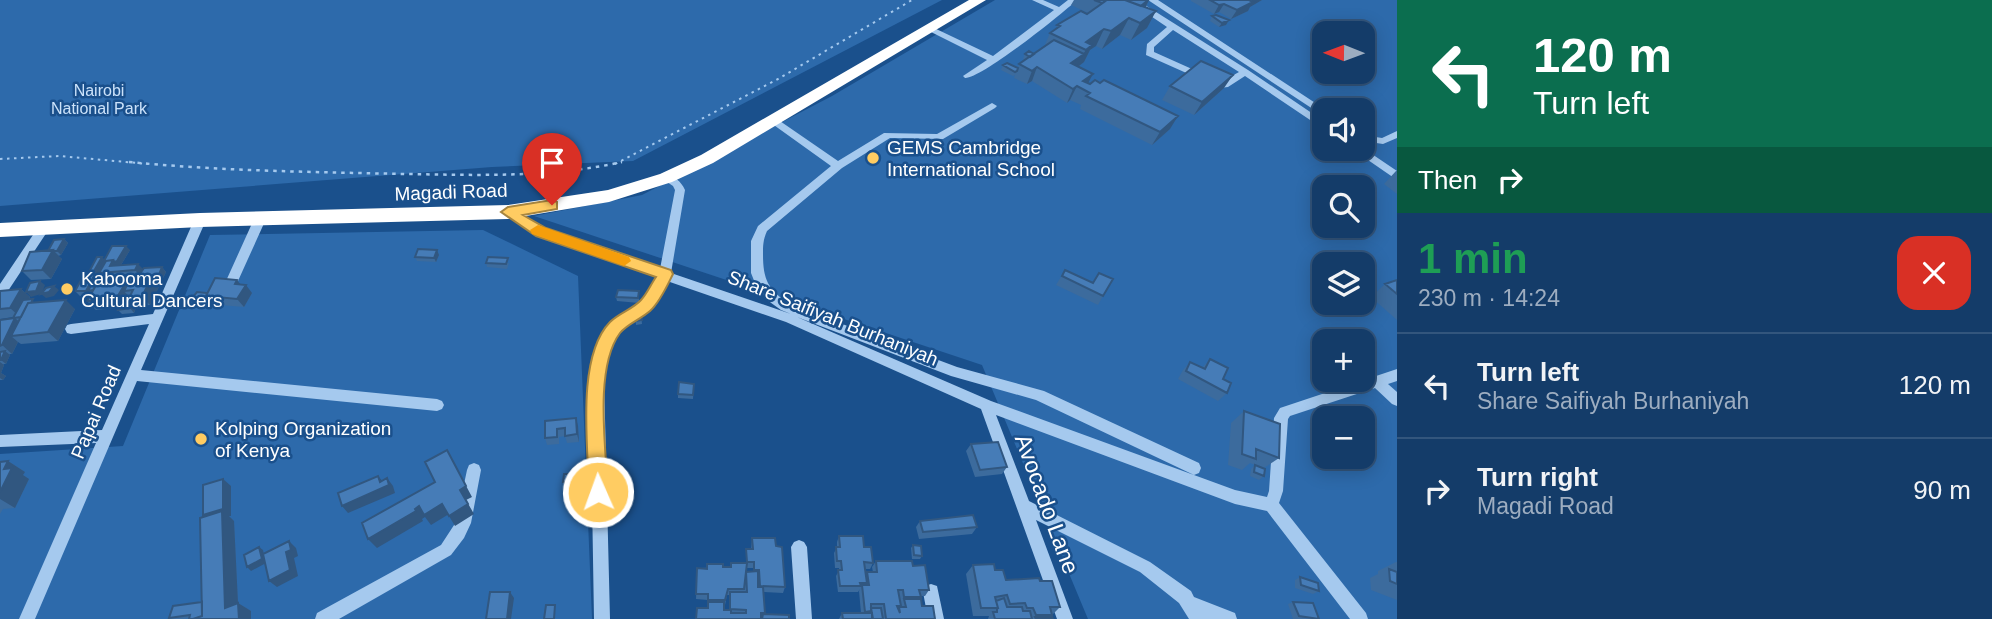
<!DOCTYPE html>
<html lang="en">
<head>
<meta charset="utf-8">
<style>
  body { margin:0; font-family:Arial,sans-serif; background:#214771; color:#f1f3f6; height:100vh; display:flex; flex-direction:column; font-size:26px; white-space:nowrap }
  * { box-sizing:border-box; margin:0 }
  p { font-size:23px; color:#9dadc0 }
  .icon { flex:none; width:38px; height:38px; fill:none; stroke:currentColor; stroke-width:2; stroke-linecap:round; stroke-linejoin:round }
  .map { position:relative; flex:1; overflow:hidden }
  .drawer { display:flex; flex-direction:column; background:#143c69; width:595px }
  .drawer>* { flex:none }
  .top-card { background:#0b6e4f; color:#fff; overflow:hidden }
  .needle { width:46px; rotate:271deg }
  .tools { position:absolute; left:1312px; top:21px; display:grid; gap:14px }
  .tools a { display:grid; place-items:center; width:63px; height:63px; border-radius:14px; background:#143c69; box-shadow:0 4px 18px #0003,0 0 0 2px #33567d; font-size:35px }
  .pin { position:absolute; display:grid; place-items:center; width:60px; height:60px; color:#fff; margin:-72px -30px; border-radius:50% 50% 50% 0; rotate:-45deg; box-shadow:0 0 7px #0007 }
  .pin .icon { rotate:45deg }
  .me { position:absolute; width:77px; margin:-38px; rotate:358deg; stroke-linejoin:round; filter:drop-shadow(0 0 5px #0008) }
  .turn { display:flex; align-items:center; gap:24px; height:147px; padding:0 21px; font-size:32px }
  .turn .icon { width:91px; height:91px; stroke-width:2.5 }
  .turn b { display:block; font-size:49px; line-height:60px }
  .then { display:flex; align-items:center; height:66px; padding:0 21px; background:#0003; gap:14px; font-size:26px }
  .round { display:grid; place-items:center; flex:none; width:74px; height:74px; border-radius:21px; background:#214771 }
  .head { display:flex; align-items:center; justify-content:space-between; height:119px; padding:0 21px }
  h1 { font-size:42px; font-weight:800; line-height:52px; color:#1e9e55 }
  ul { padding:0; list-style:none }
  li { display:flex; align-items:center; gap:21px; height:105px; padding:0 21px; border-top:2px solid #33567d }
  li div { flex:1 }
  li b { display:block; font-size:26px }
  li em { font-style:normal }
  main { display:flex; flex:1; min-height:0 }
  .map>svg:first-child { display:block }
</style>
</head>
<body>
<main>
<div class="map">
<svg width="1397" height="619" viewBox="0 0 1397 619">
  <rect width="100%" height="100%" fill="#1a508c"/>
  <!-- green -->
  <path fill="#2d6aab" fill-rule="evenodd" d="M0,0H942L633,161L492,167L0,206Z
    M995,0H1397V619H1088L982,365L534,216L642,195L832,96ZM1325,33H1363V72H1325ZM1325,110H1363V149H1325ZM1325,187H1363V226H1325ZM1325,264H1363V303H1325ZM1325,341H1363V380H1325ZM1325,418H1363V457H1325Z
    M483,230L578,276L592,619H0V454L123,446L210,235Z"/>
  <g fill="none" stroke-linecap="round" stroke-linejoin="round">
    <!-- path-far1 -->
    <path stroke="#a5c9ee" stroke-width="2" stroke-dasharray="2.5 4.5" stroke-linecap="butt" d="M0,159L59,156L148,164
      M615,164L778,79L912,0"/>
    <!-- path -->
    <path stroke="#a5c9ee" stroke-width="2.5" stroke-dasharray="3.5 5" stroke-linecap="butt" d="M129,162C221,171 313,172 405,174C478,175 551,178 622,162"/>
    <!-- minor -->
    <path fill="#a5c9ee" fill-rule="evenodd" d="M1032,0H1043L1059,7L1068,0H1077C1062,14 981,79 965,78L963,76L987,60L925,29L932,27L993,56L1054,10Z
      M1127,0H1137L1248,70L1325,122V130L1245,76L1228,87L1220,88L1146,55L1147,44L1167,27ZM1173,30L1239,72L1221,82L1154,52V47Z
      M1148,0H1158L1326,110L1325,117Z
      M992,103L997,106L995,108L943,139L890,138L842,168L767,231C763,240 763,246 763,254C763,280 768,289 789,304L957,367L1044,391L1199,463L1201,468L1199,473L1194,475L1036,400L951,376L797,317L991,401L1235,490L1267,497L1269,491L1274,418L1280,408L1397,369V381L1388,384L1397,392V406L1392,404L1375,388L1290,416L1288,419L1283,491L1279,503L1366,613L1368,619H1350L1267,511L1235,504L996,415L1029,501L1150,562L1191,591L1194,597L1235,613L1237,619H1189L1179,603L1140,572L1036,520L1073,619H1057L981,409L786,322L667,281L655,303L619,331L613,340L604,378L610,619H594L590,378L603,334L611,323L647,297L657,277L537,235L504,215L502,212L504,209H512L545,229L660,269L675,190L673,186L661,178L666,174C675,177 681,181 685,190L671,273L791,314L781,310L767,300L755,283L751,273V241L758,226L831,166L771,123V119H777L838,161L884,133L937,134Z
      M1397,131V138L1383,144L1363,141V135L1382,138Z
      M1363,148L1397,171V180L1352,149Z
      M260,215L266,219L238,281L236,284H228L226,281L254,219Z
      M200,216L206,220L141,370L437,399L442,401L444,405L442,409L437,411L137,381L35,619H19L96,443L0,447V435L102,430L149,324L71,334L67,333L65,329L67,325L71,324L153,314L194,220Z
      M43,225L49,229L47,232L4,297L0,299V284L39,226Z
      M474,463L479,465L481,470L471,523L464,538L451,555L339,619H315L317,613L441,545L456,522L467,470L469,465Z
      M799,540L804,542L807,547L812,619H796L791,547L794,542Z
      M931,584L937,586L944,619H928L923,592L925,586Z"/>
    <!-- highway -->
    <path fill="#fff" fill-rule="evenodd" d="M969,0H986L713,163L672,182L609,202L508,219L200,227L0,237V223L200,213L508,205L608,190L660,174L701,155Z"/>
  </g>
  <!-- wall -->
  <path fill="#3c6b9d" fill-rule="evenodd" d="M1074,0H1149L1146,7L1147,28L1131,40L1120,35L1102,49L1096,46L1090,50L1084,62L1078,67L1088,83L1170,129L1152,145L1080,109L1081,105L1070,100L1067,103L1032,81L1027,84L1014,78L1015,75L1013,76L1001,70L1003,65L1018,68L1019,64L1026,60L1023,59L1025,54H1034L1044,47L1050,33L1056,29L1057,25L1088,13L1071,5Z
    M1191,0H1262L1250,7L1248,11L1231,19L1219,12L1214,14L1191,1Z
    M1212,16L1229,20L1226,25L1219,27L1210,21Z
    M1170,86L1224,88L1194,115L1162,100Z
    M1396,171H1397V194L1384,184Z
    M64,239L68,243L61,255L58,256L62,259L51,279L31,280L22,271Z
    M130,250L121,265L143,269L162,267L166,272L150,305L137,306L130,298L127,304L132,303L136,308L134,313L122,314L118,310V308L96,310L87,301L91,295L80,296L75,291L92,274L89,272L105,259Z
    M437,250L439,255L436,262L417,261L415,257Z
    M486,263H509L507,269L487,267Z
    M1065,270L1103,296L1098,305L1056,285Z
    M1397,280V320L1371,297L1385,284Z
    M240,284L252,293L244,307L196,303L192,298L207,293Z
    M21,289L30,297L29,300L36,303L75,309L58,341L21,344L18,342L12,354H9L10,355L6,364H3L4,365L1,373L6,376L3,380H0V320L13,318V317L0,319V291Z
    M639,291V303L617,301L616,297Z
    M635,314H641L642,324L636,325Z
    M1210,359L1223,379L1227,393L1218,401L1178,379L1183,370L1190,362L1202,368Z
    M694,384L693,399L678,398V394Z
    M1244,411L1279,458L1264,468V476L1259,480L1250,476L1251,469L1255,465L1250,463L1242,470L1228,465L1231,423Z
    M545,421L578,426L579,442L567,443L565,436L559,437V444L547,445L545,438Z
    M971,444L1007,467L1002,474L975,477L966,451Z
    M8,461L25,472L23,475L29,479L15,508L3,509L0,514V462Z
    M570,474L572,478L571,485H564L563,482Z
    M223,479L231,486V516H229L234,521L238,603L251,611L183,619H172L169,618L202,602L204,517L203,515Z
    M920,521L977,527L972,534L919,539L916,527Z
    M839,536L864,547L873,563L870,569H865L866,575L867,572H873L872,567L876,561L913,566L929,590L925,596H920L919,599L922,606L935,619H839L842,613H861L859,591L860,589L858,592H838L836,576L839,570V568H835L834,553L837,547V542Z
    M752,538L776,546L785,587L783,593L764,592L765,613L762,618L707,608L708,600L696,599L697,568L731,567L746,563V549H751ZM746,568H753V572H746ZM727,595H729V610H724Z
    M913,545L922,556L920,559H912L911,548Z
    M1396,562H1397V600L1371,590L1370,578L1378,574V571Z
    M973,565L995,570L1006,580L1040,581L1060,607L1050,617L1053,619H988L989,616H973L966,574Z
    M1300,577L1319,591L1313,594L1295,588V580Z
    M1293,602L1319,619H1293L1288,604Z"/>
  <!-- shaded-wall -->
  <path fill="#315780" d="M1148,0H1149L1143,12L1131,21L1138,8Z
    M1252,0H1262L1250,7L1248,11L1231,19L1237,10L1249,4Z
    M1224,4L1219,12L1214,14L1219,5Z
    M1156,11L1147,28L1131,40L1140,23Z
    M1129,18L1120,35L1102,49L1111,31Z
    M1229,20L1226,25L1219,27L1222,23Z
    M1104,29L1096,46L1090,50L1084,62L1065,77L1071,63L1083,54L1086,50V42Z
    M1037,67L1032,81L1027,84L1032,71Z
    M1093,74L1086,87L1083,81Z
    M1233,75L1224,88L1194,115L1202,102Z
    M1077,86L1070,100L1067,103L1073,89Z
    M1178,116L1170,129L1152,145L1160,132Z
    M64,239L68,243L61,255L57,251Z
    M126,246L130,250L121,265L105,272L113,260Z
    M53,250L62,259L51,279L42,270Z
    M437,250L439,255L436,262L434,258Z
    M102,257L106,261L98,276L94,271Z
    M138,264L146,272L143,279L135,270Z
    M162,267L166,272L159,286L156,282Z
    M95,274L99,279L88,291L91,294V295L86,291Z
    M132,275L136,280L133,290L124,291L130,298L125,308L116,299L128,279Z
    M151,278L159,287L150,305L142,297Z
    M237,280L244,289L246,285L252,293L244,307L237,299L235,284Z
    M40,281L45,285L42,293L54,286L59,290L54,296L46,298L41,294L31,297L26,292Z
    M21,289L30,297L20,317L10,308Z
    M66,300L75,309L58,341L48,332Z
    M132,303L136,308L134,313L130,308Z
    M15,318L25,327L11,336L18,342L12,354L2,345Z
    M5,351L10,355L6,364L1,360Z
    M0,362L4,365L1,373L6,376L3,380L0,378Z
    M576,418L578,426L579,442L577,434Z
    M447,450L472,497L466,500L474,514L455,526L449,516L460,490Z
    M8,461L25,472L23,475L29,479L15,508L0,499V492L4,469Z
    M378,476L384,483L387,478L393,486L395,493L348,513L342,506L380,482Z
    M223,479L231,486V516H229L234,521L238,603L251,611V619H239L225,608L211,522L203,515Z
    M442,504L449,514L431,525L425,517L422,519L423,521L377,548L368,539L419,506Z
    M289,541L296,548L298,556L294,558L298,576L277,587L269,581L286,552Z
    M259,547L263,550L266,563L251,571L247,567Z
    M510,592L514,598L511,619H507Z"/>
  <!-- building -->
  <path fill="#467cb7" stroke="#315780" stroke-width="2" d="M1094,0H1107L1102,3Z
    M1107,0H1125L1156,11L1140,23L1129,18L1111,31L1104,29L1086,42L1092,45L1086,50L1050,33L1060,26L1057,25L1081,11L1087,14Z
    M1125,0H1148L1141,6Z
    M1210,0H1249L1253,2L1237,10L1224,4L1219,5Z
    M1216,15L1229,20L1222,23L1212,16Z
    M1054,40L1084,54L1071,63L1093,74L1083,81L1090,84L1095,80L1100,83L1104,80L1178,116L1160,132L1086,96L1090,93L1077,86L1073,89L1037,67L1032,71L1019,64Z
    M1029,51L1034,54L1030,57L1025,54Z
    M1201,61L1233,75L1202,102L1170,86Z
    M1007,63L1018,68L1017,71L1015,72L1003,65Z
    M64,239L57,251H48L54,240Z
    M112,246H126L117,261L115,262L113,260L106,261L99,273L103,277L132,275L129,281L128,279L99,280L93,290L88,291Z
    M418,249L437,250L434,258L415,257Z
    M53,250L42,270L22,271L30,252Z
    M97,257H102L94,271L89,272Z
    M488,257L508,258L506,264L486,263Z
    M113,260L110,266L138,264L135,270L99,273L106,261Z
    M162,267L156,282L151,278L132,279L134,276L139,275L144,268Z
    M1065,270L1093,283L1099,273L1113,279L1103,296L1062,276Z
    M95,274L86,291H75L84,275Z
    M151,278L142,297L129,298L133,290L124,291L130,279Z
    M215,278L237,280L235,284L246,285L237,299L206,296Z
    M128,279L116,299L87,301L99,280Z
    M1397,280V294L1385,284Z
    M40,281L36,291L26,292L30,283Z
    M54,286L49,292L41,294L46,288Z
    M21,289L10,308L0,309V291Z
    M618,290L639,291L638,298L616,297Z
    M197,292L207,293L206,296L209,299L192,298Z
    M33,299L31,303H28L21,317L13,318L23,300Z
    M66,300L48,332L11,336L28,303Z
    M132,303L130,308L118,310L120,305Z
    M635,314H641L642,320L635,321Z
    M15,318L2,345L0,346V320Z
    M5,351L1,360H0V352Z
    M1210,359L1228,368L1223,379L1231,383L1227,393L1186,371L1190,362L1205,369Z
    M679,382L694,384L693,395L678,394Z
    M1244,411L1280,424L1279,458L1256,449V459L1242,454Z
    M576,418L577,434L565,436V428L557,429V437L545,438V421Z
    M998,442L1007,467L980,470L971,444Z
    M447,450L466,486L460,490L468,504L449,516L442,504L424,515L419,506L415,509L416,511L368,539L362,523L435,482L425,462Z
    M8,461L4,469L12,468L0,492V462Z
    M1255,465L1265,469L1264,476L1254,472Z
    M564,474H570V481L563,482Z
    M378,476L380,482L387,478L389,485L342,506L338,493Z
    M223,479V509L203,515V485Z
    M222,511L225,608L238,603L239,619H193L202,616L200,518Z
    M973,515L977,527L923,532L920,521Z
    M839,536H863L864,547H871L873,563L864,562L867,583H860L861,586H840L838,570H842L841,561H837L836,547H840Z
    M752,538H775L776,546L782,547L785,587L760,586L759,570H754V562H747L746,549H753Z
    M289,541L291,550L286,552L290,570L269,581L263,554Z
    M913,545L921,546L922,556L914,555Z
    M259,547L262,559L247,567L244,555Z
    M876,561H912L913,566L925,565L929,590H919L921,597H904L903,590H898L901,606H897L900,613L899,607H906L904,599H921L922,606H933L935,619H886L884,604H871V611L865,612L862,585H869L867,572H877Z
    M731,563H747L744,589H728L725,600H708V594H696L697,568L707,569V564H723V567H731Z
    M994,564L995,570H1003L1006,580L1039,578L1040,581H1052L1060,607H1050L1052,615H1036L1033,608H1027L1025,603L1010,604L1007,595L995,597L998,608H981L973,565Z
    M1389,569L1397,572V584L1390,581Z
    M758,571V587H763L765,613H761V619H696L697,608H708V602H724V610H731V613H746V610L730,609V592H747L746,572Z
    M1300,577L1318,583L1319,591L1301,585Z
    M490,592H510L507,619H486Z
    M1004,598L1007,607H1022L1023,611H1030L1032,619H995L993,612H997V609L998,608L996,601Z
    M202,602V616L193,619H189L190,615L169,618L173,606Z
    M1293,602L1313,603L1319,619L1299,616Z
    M546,605H555L554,619H544Z
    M871,608H881L883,619H873Z
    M842,613H872V619H843Z
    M763,614L789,615V619H762Z
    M1035,617H1052L1053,619H1036Z"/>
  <!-- route -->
  <path fill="#ffcc62" stroke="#a68540" stroke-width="2" d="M552,200L557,202V209L523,215L546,228L671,270L673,274C667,286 660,302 650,311C641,319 627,324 620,333C594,368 606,449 608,492L605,498L598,501L591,498L589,492C588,446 576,357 610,322C619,313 633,309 641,300C647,294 651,284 656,277L536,236L501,212L508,207Z"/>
  <!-- slow -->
  <path fill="#f59e0b" d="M538,225L629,257L631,261L624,266L532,234L530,230Z"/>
  <!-- markers -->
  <g fill="#ffcc62" stroke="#1a508c" stroke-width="2.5">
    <circle cx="873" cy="158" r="7"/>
    <circle cx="67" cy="289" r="7"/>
    <circle cx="201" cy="439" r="7"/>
  </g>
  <g text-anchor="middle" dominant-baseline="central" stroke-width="5" stroke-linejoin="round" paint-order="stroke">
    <!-- far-park labels -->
    <g font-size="16" fill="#cbe2fa" stroke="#1a508c">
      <text x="99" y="90">Nairobi<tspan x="99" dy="18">National Park</tspan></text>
    </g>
    <!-- poi labels -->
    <g font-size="19" fill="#fff" stroke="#1a508c" text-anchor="start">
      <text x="887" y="147">GEMS Cambridge<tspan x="887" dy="22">International School</tspan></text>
      <text x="81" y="278">Kabooma<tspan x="81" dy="22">Cultural Dancers</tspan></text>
      <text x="215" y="428">Kolping Organization<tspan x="215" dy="22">of Kenya</tspan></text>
    </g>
    <!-- street labels -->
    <g font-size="19" fill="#fff" stroke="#1a508c">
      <text transform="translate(451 192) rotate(-2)">Magadi Road</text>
      <text transform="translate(833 318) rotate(22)">Share Saifiyah Burhaniyah</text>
      <text transform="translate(96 412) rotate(-67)">Papai Road</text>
    </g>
    <!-- near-street labels -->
    <g font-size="23" fill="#fff" stroke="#1a508c">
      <text transform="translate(1047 504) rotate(70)">Avocado Lane</text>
    </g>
  </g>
</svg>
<div class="tools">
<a><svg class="needle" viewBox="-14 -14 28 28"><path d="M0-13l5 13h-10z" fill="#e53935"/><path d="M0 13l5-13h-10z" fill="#9dadc0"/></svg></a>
<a><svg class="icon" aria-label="sound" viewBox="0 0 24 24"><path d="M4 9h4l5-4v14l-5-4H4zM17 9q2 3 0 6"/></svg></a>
<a><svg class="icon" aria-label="search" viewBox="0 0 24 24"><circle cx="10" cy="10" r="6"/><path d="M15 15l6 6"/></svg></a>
<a><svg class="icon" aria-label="layers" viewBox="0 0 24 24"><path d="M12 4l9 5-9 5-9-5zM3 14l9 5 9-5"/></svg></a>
<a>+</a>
<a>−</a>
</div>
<div class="pin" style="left:552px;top:205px;background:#d93025"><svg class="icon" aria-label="arrive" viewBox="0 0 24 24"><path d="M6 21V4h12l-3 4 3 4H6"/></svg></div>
<svg class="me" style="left:598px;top:492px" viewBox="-20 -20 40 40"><circle r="17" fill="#ffcc62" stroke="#fff" stroke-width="3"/><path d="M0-11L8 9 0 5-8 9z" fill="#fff"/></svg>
</div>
<section class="drawer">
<div class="top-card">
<div class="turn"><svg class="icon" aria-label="left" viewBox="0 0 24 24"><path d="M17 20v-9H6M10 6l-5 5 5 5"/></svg><div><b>120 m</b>Turn left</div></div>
<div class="then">Then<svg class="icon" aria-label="right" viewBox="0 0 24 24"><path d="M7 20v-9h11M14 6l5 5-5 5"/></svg></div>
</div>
<div class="head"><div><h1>1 min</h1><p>230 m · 14:24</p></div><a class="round" style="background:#d93025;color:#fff"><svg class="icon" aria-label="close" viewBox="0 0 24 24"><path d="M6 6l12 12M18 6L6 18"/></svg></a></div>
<ul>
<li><svg class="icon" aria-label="left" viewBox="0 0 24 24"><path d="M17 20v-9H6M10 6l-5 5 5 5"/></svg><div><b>Turn left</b><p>Share Saifiyah Burhaniyah</p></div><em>120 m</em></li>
<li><svg class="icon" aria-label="right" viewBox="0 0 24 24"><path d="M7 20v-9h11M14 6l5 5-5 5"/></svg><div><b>Turn right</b><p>Magadi Road</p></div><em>90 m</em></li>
</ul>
</section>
</main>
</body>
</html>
